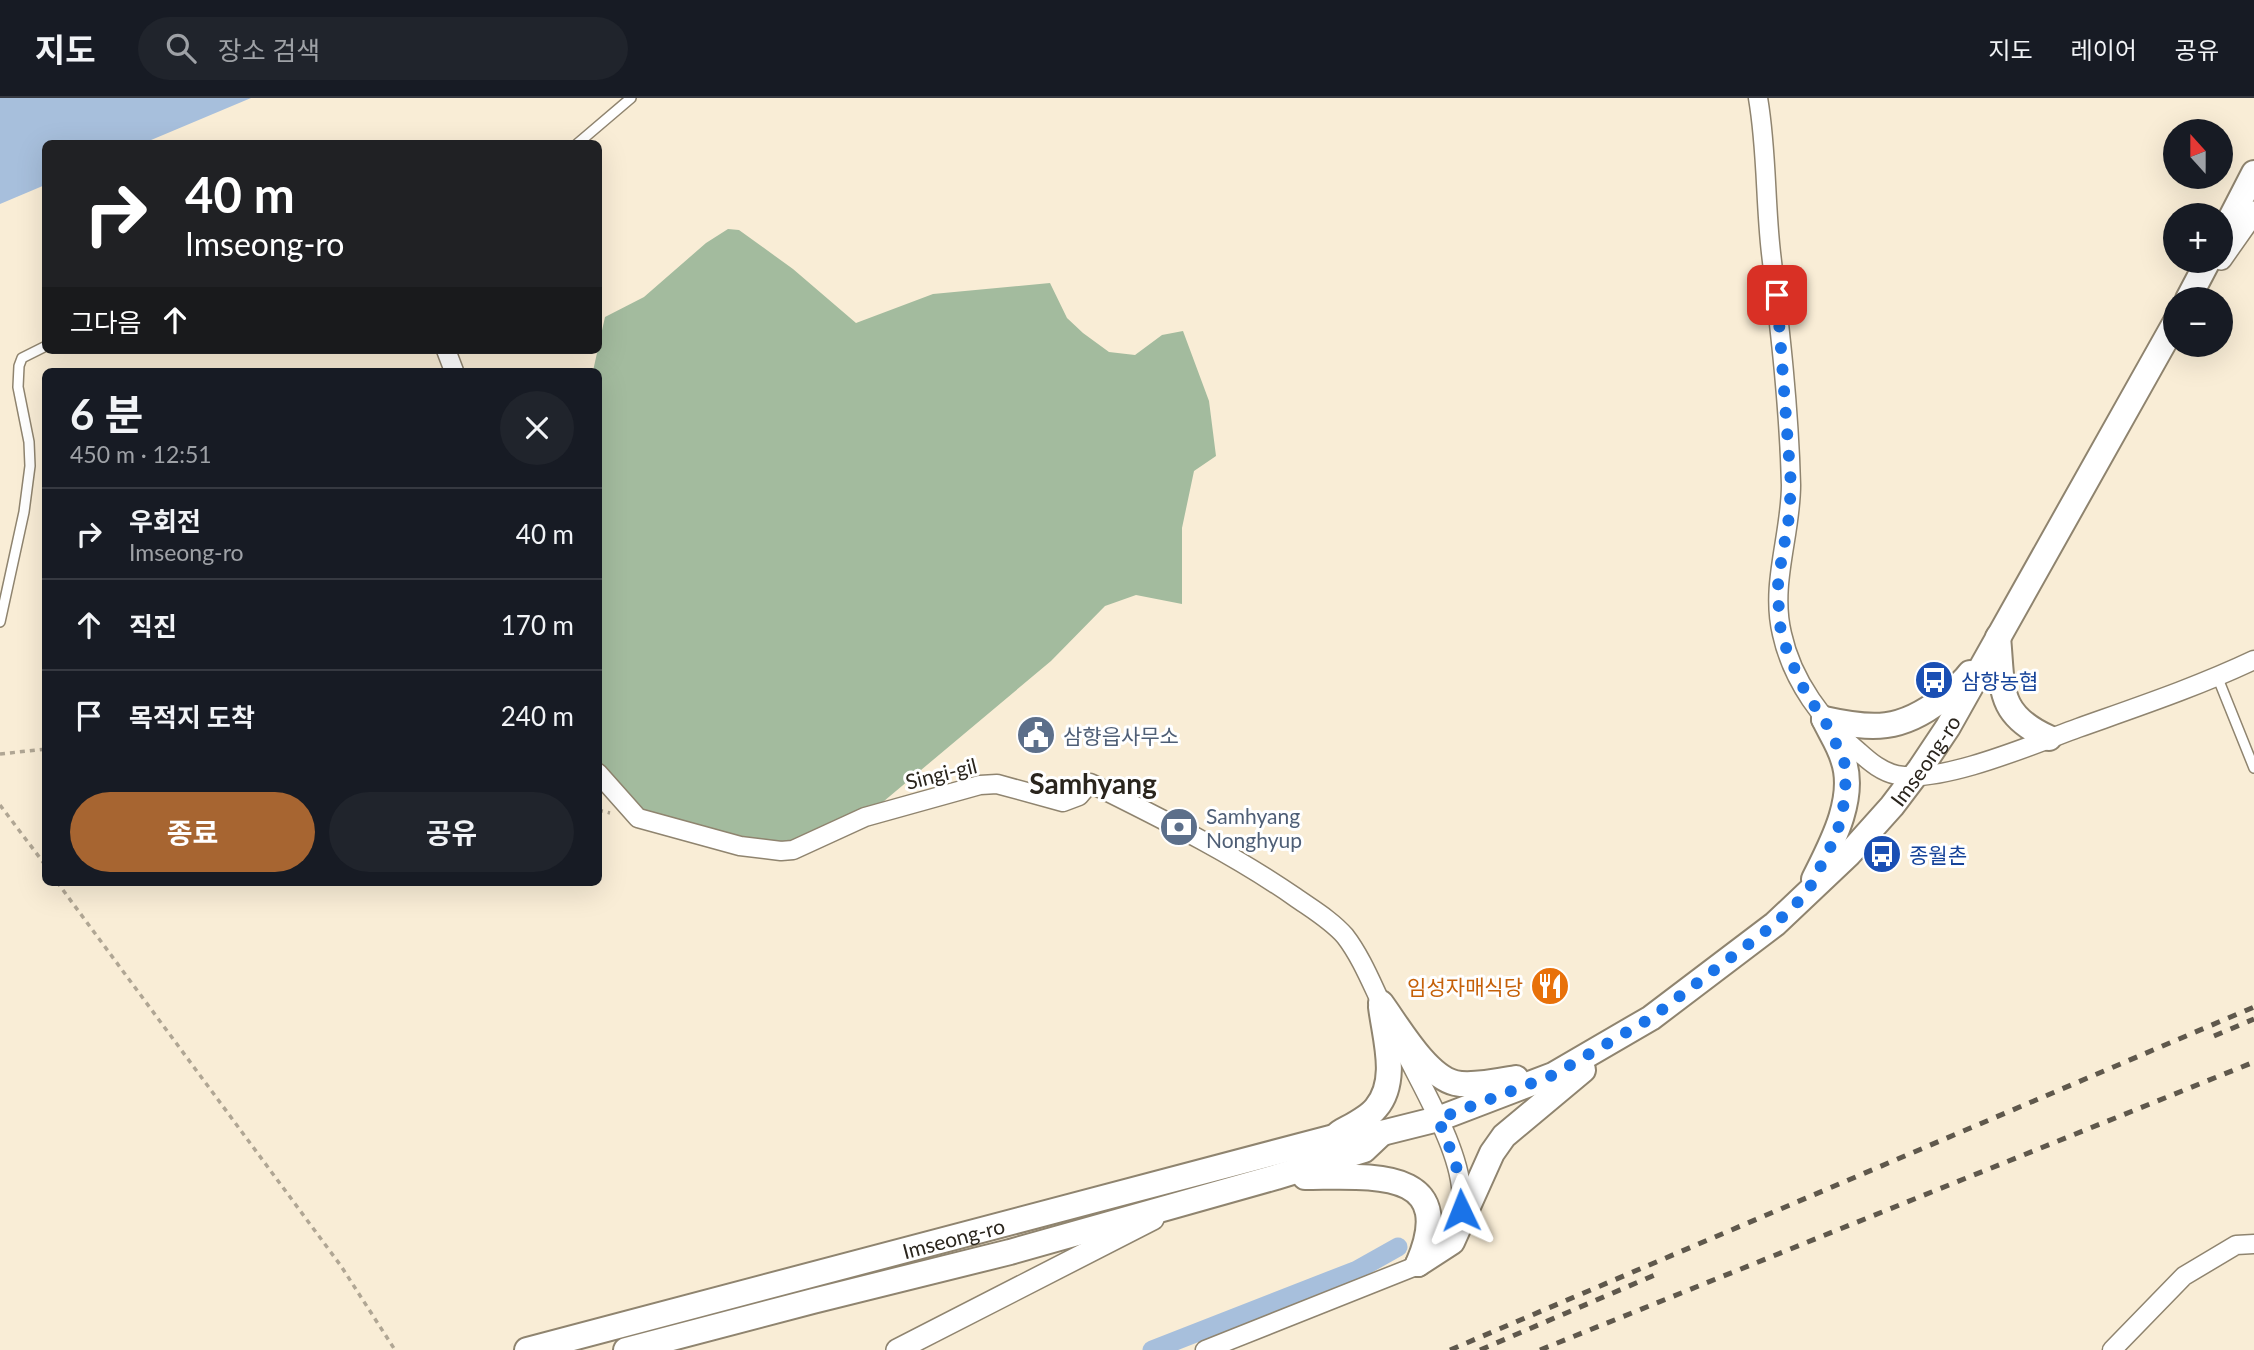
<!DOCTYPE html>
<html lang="ko">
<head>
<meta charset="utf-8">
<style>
  body { margin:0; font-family:Lato,"Noto Sans KR",sans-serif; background:#20242c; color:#f1f3f6; height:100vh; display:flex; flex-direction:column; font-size:26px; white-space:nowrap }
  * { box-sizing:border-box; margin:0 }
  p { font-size:23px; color:#9ea1a6 }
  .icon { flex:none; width:38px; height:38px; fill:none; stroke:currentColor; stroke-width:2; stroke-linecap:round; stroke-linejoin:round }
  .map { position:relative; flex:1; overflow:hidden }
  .side { position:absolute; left:42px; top:270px; width:560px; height:518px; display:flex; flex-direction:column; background:#171b24; border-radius:10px; box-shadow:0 7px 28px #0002 }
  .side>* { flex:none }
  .guide { position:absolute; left:42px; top:42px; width:560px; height:214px; border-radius:10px; box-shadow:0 7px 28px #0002; background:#202124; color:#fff; overflow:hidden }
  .needle { width:46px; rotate:339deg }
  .controls { position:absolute; left:2163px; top:21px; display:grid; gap:14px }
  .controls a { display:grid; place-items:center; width:70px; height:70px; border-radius:50%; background:#171b24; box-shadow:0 7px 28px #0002; font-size:35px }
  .pin { position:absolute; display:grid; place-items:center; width:60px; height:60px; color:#fff; margin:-30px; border-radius:14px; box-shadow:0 4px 10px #0006 }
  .me { position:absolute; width:77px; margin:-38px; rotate:358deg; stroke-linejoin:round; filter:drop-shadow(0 0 5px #0008) }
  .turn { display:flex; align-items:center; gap:24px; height:147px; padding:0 28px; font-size:32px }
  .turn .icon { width:91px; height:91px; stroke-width:2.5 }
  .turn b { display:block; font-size:49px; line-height:60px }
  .then { display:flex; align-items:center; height:66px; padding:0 28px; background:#0003; gap:14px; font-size:26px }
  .round { display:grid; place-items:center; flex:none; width:74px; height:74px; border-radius:37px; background:#20242c }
  .overview { display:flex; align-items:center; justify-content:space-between; height:119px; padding:0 28px }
  h1 { font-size:42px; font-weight:700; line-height:52px }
  .button { display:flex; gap:14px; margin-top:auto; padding:14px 28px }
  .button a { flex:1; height:80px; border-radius:42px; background:#a76531; color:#fff; font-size:28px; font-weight:700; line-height:80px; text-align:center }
  .button a+a { background:#20242c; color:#f1f3f6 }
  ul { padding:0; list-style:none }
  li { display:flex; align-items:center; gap:21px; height:91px; padding:0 28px; border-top:2px solid #363941 }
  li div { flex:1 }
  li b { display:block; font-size:26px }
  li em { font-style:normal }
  header { display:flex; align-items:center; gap:42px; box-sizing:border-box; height:98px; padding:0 35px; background:#171b24; border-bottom:2px solid #363941 }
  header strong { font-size:33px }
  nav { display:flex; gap:38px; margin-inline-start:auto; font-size:24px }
  .search { width:490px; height:63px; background:#20242c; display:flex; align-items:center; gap:18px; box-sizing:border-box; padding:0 24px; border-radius:38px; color:#9ea1a6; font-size:26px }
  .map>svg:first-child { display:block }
</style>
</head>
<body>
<header>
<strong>지도</strong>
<div class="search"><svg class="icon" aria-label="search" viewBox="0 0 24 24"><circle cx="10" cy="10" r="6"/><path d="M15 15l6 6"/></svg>장소 검색</div>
<nav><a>지도</a><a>레이어</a><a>공유</a></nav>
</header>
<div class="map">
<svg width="2254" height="1252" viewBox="0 0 2254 1252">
  <rect width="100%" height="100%" fill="#f9edd6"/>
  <!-- forest -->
  <path fill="#a3bb9e" d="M728,131L739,132L793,171L856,225L933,196L1050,185L1067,220L1083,235L1109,254L1135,257L1162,237L1183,233L1209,303L1216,358L1194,373L1182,430V506L1136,497L1105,508L1051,563L865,719L793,752L638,720L599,675L598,273H593L605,219L644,199L706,145Z"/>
  <!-- water -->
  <path fill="#a7bfdc" d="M0,0H251L144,45L46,46L45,87L0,106Z"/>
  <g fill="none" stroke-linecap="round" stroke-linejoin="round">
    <!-- canal -->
    <path stroke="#a7bfdc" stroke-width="19" d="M1152,1252L1357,1172L1398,1149"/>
    <defs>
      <path id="service" d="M577,46L631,0
        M0,524L24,414L30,368L29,344L18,289L19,268L22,260L46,248
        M2217,578L2254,670"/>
      <path id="minor" d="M1758,0C1767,51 1765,103 1771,155C1780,232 1789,309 1791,387C1791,437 1770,486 1782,536C1792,582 1823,625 1859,654C1870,664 1882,674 1897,677C1941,686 2034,646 2078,630C2137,609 2197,589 2254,562
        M446,252L454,273
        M598,675L638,720L740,748L781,753L793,752L865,719L980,687L997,686L1063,704L1079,698L1090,685C1160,720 1230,754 1295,799C1312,811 1331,822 1345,838C1362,860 1373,889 1385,913
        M1402,948C1422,990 1471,1068 1460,1113
        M1205,1252L1411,1170L1427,1158
        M2112,1252L2184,1178L2236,1147L2254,1146"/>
      <path id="tertiary" d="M2221,161L2254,114
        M897,1252L1153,1121"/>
      <g id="secondary">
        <path d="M2221,139L2254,75"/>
        <path d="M2188,201L2208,163"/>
        <path d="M1998,539C2003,590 1996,616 2049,640"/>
        <path d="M1824,621C1873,632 1901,633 1942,601C1952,593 1962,586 1970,575"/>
        <path d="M1814,781C1831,747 1857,700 1843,661C1839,647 1830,634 1824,621"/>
        <path d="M1381,905C1398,928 1426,978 1455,985C1471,989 1499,983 1516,980"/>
        <path d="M1339,1035C1351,1028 1367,1021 1376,1010C1399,983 1385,941 1381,909"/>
        <path d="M1305,1079C1369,1079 1460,1068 1418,1166"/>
        <path d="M1418,1166L1452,1144L1492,1055L1504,1038L1583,972"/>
        <path id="s1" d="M527,1252L1330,1040L1356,1033L1382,1035L1438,1021L1553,977L1651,920L1775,826L1849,756L1892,708L1920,671L1948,629L2175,225"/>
        <path d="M626,1252L813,1203L1010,1154L1276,1079L1364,1052L1382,1035"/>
      </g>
    </defs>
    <!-- service casing -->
    <use href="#service" stroke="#8f846f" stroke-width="12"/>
    <!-- minor casing -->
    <use href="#minor" stroke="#8f846f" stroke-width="21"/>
    <!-- tertiary casing -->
    <use href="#tertiary" stroke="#8f846f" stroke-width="24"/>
    <!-- secondary casing -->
    <use href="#secondary" stroke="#8f846f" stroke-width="28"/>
    <!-- path -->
    <path stroke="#b0a694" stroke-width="3.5" stroke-dasharray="5 5" stroke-linecap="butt" d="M0,656L46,651
      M0,707L46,768
      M598,712L610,715
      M57,784L341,1168L395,1252"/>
    <!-- service -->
    <use href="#service" stroke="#fff" stroke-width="9"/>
    <!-- minor -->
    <use href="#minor" stroke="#fff" stroke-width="18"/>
    <!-- tertiary -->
    <use href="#tertiary" stroke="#fff" stroke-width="21"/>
    <!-- secondary -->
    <use href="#secondary" stroke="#fff" stroke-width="24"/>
    <!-- rail -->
    <path stroke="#5f584c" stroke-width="5" stroke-dasharray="9 9" stroke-linecap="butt" d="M2214,938L2254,921
      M1450,1252L2254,909
      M1480,1252L1657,1176
      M1540,1252L2254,964"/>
  </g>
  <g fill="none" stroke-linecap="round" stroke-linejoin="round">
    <!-- route -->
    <path stroke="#1a73e8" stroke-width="12" stroke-dasharray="0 21.6" d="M1461,1112C1464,1078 1450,1051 1438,1021L1553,977L1651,920L1775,826L1807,795L1837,736L1844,705L1846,678L1844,662L1824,621L1808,599L1798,579L1782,540L1779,520L1778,482L1789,419L1791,387L1777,197"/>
  </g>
  <!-- icons -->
  <defs>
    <symbol id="bus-disc" viewBox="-11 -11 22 22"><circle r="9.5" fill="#1a4fb4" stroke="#fff"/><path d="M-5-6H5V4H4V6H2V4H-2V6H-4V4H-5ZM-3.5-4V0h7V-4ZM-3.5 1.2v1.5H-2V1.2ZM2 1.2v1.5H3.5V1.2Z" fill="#fff"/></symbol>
    <symbol id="civic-disc" viewBox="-11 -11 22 22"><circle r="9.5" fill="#5c6f8a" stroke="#fff"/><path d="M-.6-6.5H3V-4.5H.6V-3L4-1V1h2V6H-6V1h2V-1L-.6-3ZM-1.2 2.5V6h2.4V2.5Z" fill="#fff"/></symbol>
    <symbol id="bank-disc" viewBox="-11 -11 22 22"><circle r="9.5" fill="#5c6f8a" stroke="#fff"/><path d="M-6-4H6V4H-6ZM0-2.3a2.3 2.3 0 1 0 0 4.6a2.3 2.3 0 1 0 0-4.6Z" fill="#fff"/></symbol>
    <symbol id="restaurant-disc" viewBox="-11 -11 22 22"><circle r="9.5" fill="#e8710a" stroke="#fff"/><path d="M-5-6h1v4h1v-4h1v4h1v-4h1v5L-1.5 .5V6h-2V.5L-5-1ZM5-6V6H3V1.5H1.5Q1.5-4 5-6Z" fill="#fff"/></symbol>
  </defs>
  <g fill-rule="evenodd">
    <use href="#bus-disc" x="1912" y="560" width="44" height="44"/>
    <use href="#civic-disc" x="1014" y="615" width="44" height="44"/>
    <use href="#bank-disc" x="1157" y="707" width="44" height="44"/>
    <use href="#bus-disc" x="1860" y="734" width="44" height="44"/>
    <use href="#restaurant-disc" x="1528" y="866" width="44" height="44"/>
  </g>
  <g text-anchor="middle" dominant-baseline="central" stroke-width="6" stroke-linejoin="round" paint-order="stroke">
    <!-- transit labels -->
    <g font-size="21" fill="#164399" stroke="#fff" text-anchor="start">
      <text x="1961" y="582">삼향농협</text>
      <text x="1909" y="756">종월촌</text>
    </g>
    <!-- service labels -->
    <g font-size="21" fill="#4e5e75" stroke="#fff" text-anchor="start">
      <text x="1063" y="637">삼향읍사무소</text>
      <text x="1206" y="717">Samhyang<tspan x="1206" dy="24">Nonghyup</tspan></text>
    </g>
    <!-- street labels -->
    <g font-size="21" fill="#2a251d" stroke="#fff">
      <text stroke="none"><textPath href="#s1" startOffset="1556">Imseong-ro</textPath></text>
      <text transform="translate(941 675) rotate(-14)">Singi-gil</text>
      <text stroke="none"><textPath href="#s1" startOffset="441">Imseong-ro</textPath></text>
    </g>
    <!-- food labels -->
    <g font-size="21" fill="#c56008" stroke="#fff" text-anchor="end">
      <text x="1523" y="888">임성자매식당</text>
    </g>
    <!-- district labels -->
    <g font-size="28" font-weight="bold" fill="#2a251d" stroke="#fff">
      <text x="1093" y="685">Samhyang</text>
    </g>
  </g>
</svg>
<div class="controls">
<a><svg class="needle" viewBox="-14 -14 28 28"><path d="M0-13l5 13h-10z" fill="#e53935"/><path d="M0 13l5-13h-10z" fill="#9ea1a6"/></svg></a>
<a>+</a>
<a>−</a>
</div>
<div class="pin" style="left:1777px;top:197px;background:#d93025"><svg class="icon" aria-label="arrive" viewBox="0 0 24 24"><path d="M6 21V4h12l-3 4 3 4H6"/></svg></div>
<svg class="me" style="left:1461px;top:1112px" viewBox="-20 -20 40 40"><path d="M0-17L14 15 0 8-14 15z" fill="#1a73e8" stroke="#fff" stroke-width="4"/></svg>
<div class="guide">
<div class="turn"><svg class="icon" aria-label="right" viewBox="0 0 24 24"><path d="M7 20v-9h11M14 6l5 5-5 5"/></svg><div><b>40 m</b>Imseong-ro</div></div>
<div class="then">그다음<svg class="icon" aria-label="ahead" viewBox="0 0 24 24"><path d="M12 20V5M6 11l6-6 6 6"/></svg></div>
</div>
<section class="side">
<div class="overview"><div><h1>6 분</h1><p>450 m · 12:51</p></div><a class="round"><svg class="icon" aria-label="close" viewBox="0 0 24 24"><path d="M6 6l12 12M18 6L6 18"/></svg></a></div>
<ul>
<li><svg class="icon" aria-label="right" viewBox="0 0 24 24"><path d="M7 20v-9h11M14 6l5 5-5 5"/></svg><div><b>우회전</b><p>Imseong-ro</p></div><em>40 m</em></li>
<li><svg class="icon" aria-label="ahead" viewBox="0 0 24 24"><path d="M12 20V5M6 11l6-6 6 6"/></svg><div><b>직진</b></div><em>170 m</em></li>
<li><svg class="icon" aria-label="arrive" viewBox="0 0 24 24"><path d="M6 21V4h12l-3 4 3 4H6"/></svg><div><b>목적지 도착</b></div><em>240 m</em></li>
</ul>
<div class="button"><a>종료</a><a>공유</a></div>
</section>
</div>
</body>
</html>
